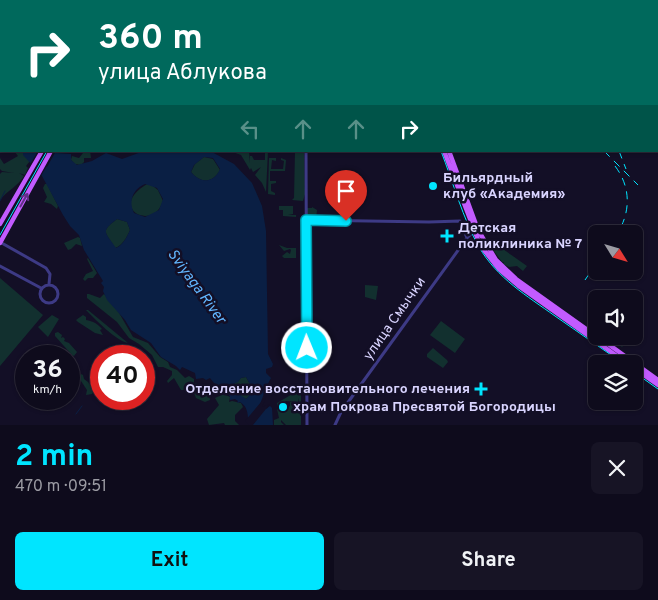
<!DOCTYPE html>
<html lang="en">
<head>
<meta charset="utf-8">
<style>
  body { margin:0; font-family:Overpass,sans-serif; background:#171425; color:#f1f3f6; height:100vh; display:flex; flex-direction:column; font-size:19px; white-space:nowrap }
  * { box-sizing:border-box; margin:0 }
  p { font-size:16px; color:#9b9ba3 }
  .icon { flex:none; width:28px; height:28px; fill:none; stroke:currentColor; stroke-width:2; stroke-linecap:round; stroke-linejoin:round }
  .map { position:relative; height:425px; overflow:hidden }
  .side { display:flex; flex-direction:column; background:#0e0b1c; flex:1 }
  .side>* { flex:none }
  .hud { position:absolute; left:0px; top:0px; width:659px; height:152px; box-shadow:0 1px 4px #0004,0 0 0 1px #2e2b3b; background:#00695c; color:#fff; overflow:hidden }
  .needle { width:32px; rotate:127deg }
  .controls { position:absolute; left:588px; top:225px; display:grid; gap:10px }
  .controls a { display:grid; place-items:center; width:55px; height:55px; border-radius:8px; background:#0e0b1c; box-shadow:0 1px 4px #0004,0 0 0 1px #2e2b3b; font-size:25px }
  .speed { position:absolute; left:15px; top:345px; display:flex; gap:10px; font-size:25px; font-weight:700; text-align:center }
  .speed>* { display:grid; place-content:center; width:65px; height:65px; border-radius:50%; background:#0e0b1c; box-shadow:0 1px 4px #0004,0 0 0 1px #2e2b3b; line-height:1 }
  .speed small { font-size:12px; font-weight:400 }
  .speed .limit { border:8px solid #d22; background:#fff; color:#111 }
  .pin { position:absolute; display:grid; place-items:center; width:42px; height:42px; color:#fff; margin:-51px -21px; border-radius:50% 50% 50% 0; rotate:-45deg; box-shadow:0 0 5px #0007 }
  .pin .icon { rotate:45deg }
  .me { position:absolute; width:55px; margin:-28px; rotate:359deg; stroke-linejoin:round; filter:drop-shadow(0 0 4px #0008) }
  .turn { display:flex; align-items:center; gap:18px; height:105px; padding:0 15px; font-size:22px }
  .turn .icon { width:65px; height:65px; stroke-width:2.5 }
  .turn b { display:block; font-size:35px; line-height:42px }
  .lanes { display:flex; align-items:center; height:48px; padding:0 15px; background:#0003; justify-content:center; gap:25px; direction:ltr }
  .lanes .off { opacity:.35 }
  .round { display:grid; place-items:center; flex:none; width:52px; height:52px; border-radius:8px; background:#171425 }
  .headline { display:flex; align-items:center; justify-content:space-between; height:85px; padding:0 15px }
  h1 { font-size:30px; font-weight:700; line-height:38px; color:#00e5ff }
  .button { display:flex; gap:10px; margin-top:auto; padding:10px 15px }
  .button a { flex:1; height:58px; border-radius:8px; background:#00e5ff; color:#111; font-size:20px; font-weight:700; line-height:58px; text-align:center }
  .button a+a { background:#171425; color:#f1f3f6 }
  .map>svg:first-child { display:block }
</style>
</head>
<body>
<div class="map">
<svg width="658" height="425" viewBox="0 0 658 425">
  <rect width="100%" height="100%" fill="#130f26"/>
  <!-- green -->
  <path fill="#12302f" d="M14,151H23L30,161L26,166L28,168L25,175L19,173L24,176C18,186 7,191 0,200V174L2,172L14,173L2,171L0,169V158L4,164L18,156Z
    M90,151L91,158H84V162L81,165L75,164L71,160L72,156L79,158L83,153H87Z
    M230,151H249L250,163V156H252L254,160H265V152L260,151H268L266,192L262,183L255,175L261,167L253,172L251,168L250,170L241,155Z
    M295,151H304L305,194L303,201L292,200L294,198Z
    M204,157L213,159L220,170C213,183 201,184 191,172L195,164Z
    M269,158H276V161L272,160L271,169H283L284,161L281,160V158L286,160L285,171H270V181H276V183L271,184V191L275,193V195L268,194Z
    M149,183L158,190L163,201C153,233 105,207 149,183Z
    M45,184H47L58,206L57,209L51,204L44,202L47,197L43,188Z
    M279,206H293V214L288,215H296V217L283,216V210H279Z
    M312,207L317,210L316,219H310L307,216V208H312Z
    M117,219L127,222L130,230C127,237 123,245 115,248C105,231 100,232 117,219Z
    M78,237L80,238L82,246L76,244L71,249L68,250L64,243Z
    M490,240L527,266L523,271L517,266L509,267L503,264L504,262H502L488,243Z
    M279,245L287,248H296V258H284L282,256L287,252L290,254L291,250L290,249L284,251Z
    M88,258L97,273L93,278H88L85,281L83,279L86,274L93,271L87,259Z
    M0,278L43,315L0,366Z
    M365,285L378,286L376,300L365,297Z
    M87,294H89L100,298L104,294L115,306L133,337L148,343L160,357L168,362L170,367L177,370L185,378L189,376L194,379V383L202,385L207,392L201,394V395L204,397L209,394L210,400L205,402L196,398L192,388L187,383L185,384V390H181L174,378L168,383L167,381L172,375V371L163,367H158L152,355L139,344L129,338L117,322L87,298Z
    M86,310H88L128,343C115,340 96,320 86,310Z
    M52,315L59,319L48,337L38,327Z
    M83,315L86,317V320C93,321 98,324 102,329L100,330L103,335L95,333L78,322L76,320Z
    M441,321L465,339L455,353L430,335Z
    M58,332L62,335L61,338L63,337L65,339L64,341L69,343L77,352L74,356L72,355L55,336V333Z
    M610,336H616L622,341L624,336H627L630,339L622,347L609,338Z
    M433,348L447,360L448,362L443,368L427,357V354Z
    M81,374L83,375L84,379L88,382L94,391L92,394L86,395L87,390L79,378Z
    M246,377L252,388L249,396L246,399L235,393L233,385L241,378Z
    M301,389V402H299L298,398V402L286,401L277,408V403Z
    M224,394L230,397L229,402L232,401L241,403L243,407L235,415V421L239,425H225L224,423L209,425L207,419L219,405L215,398Z
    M290,402L301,404V425H286L281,420V422L284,425H274V420L279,418L277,409L283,412L290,406Z"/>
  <!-- water -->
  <path fill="#0a1f44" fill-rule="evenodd" d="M0,0L77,1H1V113Z
    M23,151H37L36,153L47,167L55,153L71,154V160L77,165L92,161L106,153L122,159L144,151H210L234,164L252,183L262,206L266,231L268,354L273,364L272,367L266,369V373L271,378C265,388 263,398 258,409H266L270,406L272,408L273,425H252L248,420C248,413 247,406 240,402L237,403L238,401L235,399L230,400V396L218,388V385L214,383L210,378L206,380L203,378L196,379L195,373L182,367L180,370L176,366L161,357L151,343L131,330L125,320L107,300L103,291L104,287L101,283L103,281L84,250L79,235L70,226L63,215L42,176L23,155ZM204,157L213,158L220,169C214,183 201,184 191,172L194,165ZM145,184L157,188L163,199L159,210L145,217L134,213C128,201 133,189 145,184ZM117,219L127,222L130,230C127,237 123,245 116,248C105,232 100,232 117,219ZM246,377L252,388L249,396L246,399L236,392L233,384L238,382L241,378Z"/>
  <!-- pier -->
  <path fill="#130f26" d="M38,151H39V153L47,163L53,152L55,151L40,178L29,166Z
    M267,395L262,407L270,404L253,425H249L245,421Z"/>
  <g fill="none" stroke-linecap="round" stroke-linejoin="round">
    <!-- stream -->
    <path stroke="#0a1f44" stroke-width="1" d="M0,201L5,191
      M76,414L82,406"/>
    <!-- tertiary -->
    <path stroke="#3d3a85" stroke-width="3" d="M140,0L141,1
      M306,151L307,425
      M306,220L429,222L460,221L467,238
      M0,242L46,268L50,274L49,284
      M0,266L41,288
      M40 294a9 9 0 1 1 18 0a9 9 0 1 1-18 0Z
      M335,425L341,412L467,238L474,231"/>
    <!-- primary -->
    <path stroke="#c25bff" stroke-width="4.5" d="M382,0L383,1
      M387,0L388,1
      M127,1L128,0
      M134,1L135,0
      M444,151L480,245L499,269L520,287L628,364
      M449,151L478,230L496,260L516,279L596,336
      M0,224L42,151
      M0,243L51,151
      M597,336L658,380
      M634,368L658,385"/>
    <!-- tram -->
    <path stroke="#00e5ff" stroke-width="1" d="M377,0L378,1
      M130,1L131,0
      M441,151C453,182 463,219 479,247C497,278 527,296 555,316C578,332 601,348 624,364
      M0,235L47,151
      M634,372L658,389"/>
    <!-- rail -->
    <path stroke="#00e5ff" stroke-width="1" stroke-dasharray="8 6" stroke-linecap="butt" d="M459,0L460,1
      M503,0V1
      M606,1L607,0
      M615,1L616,0
      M650,1L652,0
      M658,59V58
      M604,151L638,185
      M619,151L626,169
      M615,166C631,187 631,212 617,234
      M585,280L596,264"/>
  </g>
  <!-- one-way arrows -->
  <defs><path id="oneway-shaft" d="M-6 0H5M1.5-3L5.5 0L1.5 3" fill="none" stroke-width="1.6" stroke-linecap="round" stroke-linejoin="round" transform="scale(1.25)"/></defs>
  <use stroke="#623188" href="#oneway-shaft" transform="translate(24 200) rotate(-61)"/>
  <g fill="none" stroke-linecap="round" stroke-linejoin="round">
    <defs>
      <path id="route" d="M307,348L306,220L346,221"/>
    </defs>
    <!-- route casing -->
    <use href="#route" stroke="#0095a6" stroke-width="12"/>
    <!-- route -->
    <use href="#route" stroke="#00e5ff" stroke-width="9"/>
  </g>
  <!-- markers -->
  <g fill="#00e5ff" stroke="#130f26" stroke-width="2">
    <circle cx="433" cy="186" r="5"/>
    <path d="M444.5 228.5h5v5h5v5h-5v5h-5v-5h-5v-5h5z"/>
    <path d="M478.5 381.5h5v5h5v5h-5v5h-5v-5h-5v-5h5z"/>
    <circle cx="283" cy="407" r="5"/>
  </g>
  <g text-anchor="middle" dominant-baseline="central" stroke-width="5" stroke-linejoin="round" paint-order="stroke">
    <!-- poi labels -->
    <g font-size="14" font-weight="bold" fill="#d9d4ff" stroke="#130f26" text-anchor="start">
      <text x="443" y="178">Бильярдный<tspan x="443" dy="16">клуб «Академия»</tspan></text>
      <text x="458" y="228">Детская<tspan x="458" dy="16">поликлиника № 7</tspan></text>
      <text x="470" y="389" text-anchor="end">Отделение восстановительного лечения</text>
      <text x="293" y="407">храм Покрова Пресвятой Богородицы</text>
    </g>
    <!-- street labels -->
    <g font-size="14" fill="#d9d4ff" stroke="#130f26">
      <text transform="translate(395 319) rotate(-55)">улица Смычки</text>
    </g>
    <!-- water labels -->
    <g font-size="15" font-style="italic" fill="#62b6ff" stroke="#130f26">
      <text transform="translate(196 287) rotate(54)">Sviyaga River</text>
    </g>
  </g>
</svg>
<div class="controls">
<a><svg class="needle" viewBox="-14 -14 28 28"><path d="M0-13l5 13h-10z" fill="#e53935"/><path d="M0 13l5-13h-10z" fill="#9b9ba3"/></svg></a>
<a><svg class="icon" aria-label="sound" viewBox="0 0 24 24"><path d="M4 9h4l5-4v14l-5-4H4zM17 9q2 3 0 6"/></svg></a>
<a><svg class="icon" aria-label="layers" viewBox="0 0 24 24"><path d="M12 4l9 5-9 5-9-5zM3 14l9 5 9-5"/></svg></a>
</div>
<div class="speed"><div>36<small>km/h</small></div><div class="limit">40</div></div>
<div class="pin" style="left:346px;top:221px;background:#d93025"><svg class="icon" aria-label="arrive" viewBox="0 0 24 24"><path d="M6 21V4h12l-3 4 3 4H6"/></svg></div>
<svg class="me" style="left:307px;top:348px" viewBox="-20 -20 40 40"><circle r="17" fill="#00e5ff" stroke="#fff" stroke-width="3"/><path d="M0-11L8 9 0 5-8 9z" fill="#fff"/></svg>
<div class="hud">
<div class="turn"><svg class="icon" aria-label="right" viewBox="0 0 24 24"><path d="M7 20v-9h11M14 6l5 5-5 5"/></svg><div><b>360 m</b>улица Аблукова</div></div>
<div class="lanes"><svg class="icon off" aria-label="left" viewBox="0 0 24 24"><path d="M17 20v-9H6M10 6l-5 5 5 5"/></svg><svg class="icon off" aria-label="ahead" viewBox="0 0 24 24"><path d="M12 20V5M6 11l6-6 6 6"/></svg><svg class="icon off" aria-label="ahead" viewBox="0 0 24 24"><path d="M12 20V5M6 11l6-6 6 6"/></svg><svg class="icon" aria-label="right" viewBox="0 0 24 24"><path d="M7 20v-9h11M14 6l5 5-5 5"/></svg></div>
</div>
</div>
<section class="side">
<div class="headline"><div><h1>2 min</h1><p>470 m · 09:51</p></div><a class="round"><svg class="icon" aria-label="close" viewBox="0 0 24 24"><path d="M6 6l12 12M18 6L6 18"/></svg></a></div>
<div class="button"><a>Exit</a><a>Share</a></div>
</section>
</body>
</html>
